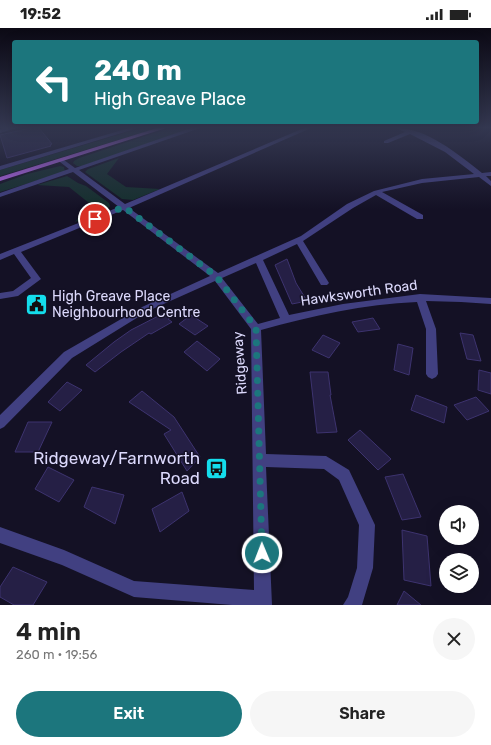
<!DOCTYPE html>
<html lang="en">
<head>
<meta charset="utf-8">
<style>
  body { margin:0; font-family:Rubik,sans-serif; background:#f6f6f6; color:#222; height:100vh; display:flex; flex-direction:column; font-size:15px; white-space:nowrap }
  * { box-sizing:border-box; margin:0 }
  p { font-size:13px; color:#767676 }
  .icon { flex:none; width:22px; height:22px; fill:none; stroke:currentColor; stroke-width:2; stroke-linecap:round; stroke-linejoin:round }
  .map { position:relative; height:577px; overflow:hidden }
  .sheet { display:flex; flex-direction:column; background:#fff; flex:1 }
  .sheet>* { flex:none }
  .guide { position:absolute; left:12px; top:12px; width:467px; height:84px; border-radius:4px; box-shadow:0 4px 16px #0002; background:#1c767d; color:#fff; overflow:hidden }
  .tools { position:absolute; left:439px; top:477px; display:grid; gap:8px }
  .tools a { display:grid; place-items:center; width:40px; height:40px; border-radius:50%; background:#fff; box-shadow:0 4px 16px #0002; font-size:20px }
  .pin { position:absolute; display:grid; place-items:center; width:34px; height:34px; color:#fff; margin:-17px; border:2px solid #fff; border-radius:50%; box-shadow:0 1px 4px #0007 }
  .me { position:absolute; width:44px; margin:-22px; rotate:359deg; stroke-linejoin:round; filter:drop-shadow(0 0 3px #0008) }
  .turn { display:flex; align-items:center; gap:14px; height:84px; padding:0 16px; font-size:18px }
  .turn .icon { width:52px; height:52px; stroke-width:2.5 }
  .turn b { display:block; font-size:28px; line-height:34px }
  .round { display:grid; place-items:center; flex:none; width:42px; height:42px; border-radius:21px; background:#f6f6f6 }
  .headline { display:flex; align-items:center; justify-content:space-between; height:68px; padding:0 16px }
  h1 { font-size:24px; font-weight:600; line-height:30px }
  .cta { display:flex; gap:8px; margin-top:auto; padding:8px 16px }
  .cta a { flex:1; height:46px; border-radius:24px; background:#1c767d; color:#fff; font-size:16px; font-weight:600; line-height:46px; text-align:center }
  .cta a+a { background:#f6f6f6; color:#222 }
  .status { display:flex; justify-content:space-between; align-items:center; height:28px; padding:0 20px; background:#fff; direction:ltr }
  .status svg { height:11px; fill:currentColor }
  .map>svg:first-child { display:block }
</style>
</head>
<body>
<div class="status"><b>19:52</b><svg viewBox="0 0 49 12"><path d="M0 12V9h3v3zM5 12V6h3v6zM10 12V3h3v9zM15 12V0h3v12zM26 1h20v11H26zM47 4h2v5h-2z"/></svg></div>
<div class="map">
<svg width="491" height="577" viewBox="0 0 491 577">
  <rect width="100%" height="100%" fill="#141125"/>
  <!-- green -->
  <path fill="#152f2d" d="M141,100H157L0,148V142Z
    M170,100H192L83,138H77L73,135L74,133L79,130Z
    M119,130L107,146L126,159L160,161L133,172L122,171L85,144L88,141Z
    M60,138L64,139L65,144L0,164V156L27,146Z
    M67,148L78,155L86,158L109,175L110,178L108,181L75,194L89,175L69,159L37,157Z"/>
  <!-- building -->
  <path fill="#251f45" stroke="#3d336f" d="M31,100H39L52,116L50,117L51,118L7,130L0,107Z
    M287,231L296,255L307,273L292,276L275,237Z
    M40,271L47,280L34,286L28,276Z
    M168,283L171,289L168,291L172,294L151,306L149,305L121,324L95,344L86,337L114,314L131,302Z
    M191,287L208,298L195,307L179,296Z
    M373,290L380,301L358,304L352,294Z
    M460,305L473,307L481,333L467,331Z
    M323,307L340,315L329,330L312,322Z
    M197,313L220,331L207,343L184,324Z
    M398,316L413,320L409,347L394,342Z
    M479,342L491,345V366L478,362Z
    M310,344H328L331,367H330L337,404L317,405Z
    M67,354L82,362L60,383L48,374Z
    M142,363L174,389L200,429L187,443L164,406L171,402L129,374Z
    M416,367L447,379L444,395L411,382Z
    M476,369L489,383L467,392L454,377Z
    M28,394H52L38,424H15Z
    M360,402L391,431L378,442L348,412Z
    M48,439L74,452L59,474L35,461Z
    M403,446L421,489L402,492L385,449Z
    M92,459L124,467L115,496L84,479Z
    M182,464L189,483L160,504L152,481Z
    M402,502L427,508L431,558L404,552Z
    M13,539L47,554L33,577H14L0,569V559Z
    M404,563L421,577H397Z"/>
  <g fill="none" stroke-linecap="round" stroke-linejoin="round">
    <!-- minor -->
    <path fill="#414081" fill-rule="evenodd" d="M4,100H16L0,105V101Z
      M129,100H138L0,142V138Z
      M191,100H200L79,142L125,176L304,100H311L129,180L218,245L301,208L347,176L374,163L422,151L474,146L445,124L410,106L388,115H384V113L405,104L396,100C427,100 458,126 482,145L491,144V148H486L491,153V158L479,149L422,155L382,164L423,187V191H417L376,167L353,180L303,213L329,255L327,257H321L297,216L263,232L289,287L343,276L420,266L491,270V276L461,274L426,273L436,301L438,346L436,349L432,351L428,349L426,346V301L417,274C364,276 312,288 261,302L266,426L326,428L349,442L375,497L373,540L362,577H343L348,569L357,540L359,497L339,452L324,441L266,439L272,577H232L134,569L62,537L0,515V499L64,522L134,553L254,562L251,301L215,253L148,283L72,330L4,399L0,401V387L64,324L142,279L210,248L123,182L21,224L41,251L18,268L0,271V265L13,263L31,250L14,226L0,232V226L119,179L73,144L0,169V165L69,141L60,134V132H64L75,140ZM256,235L280,290L258,296L222,250Z"/>
    <!-- major -->
    <path fill="#bb68f3" fill-rule="evenodd" d="M157,100H166L0,153V149Z"/>
  </g>
  <!-- sky -->
  <linearGradient id="sky" x2="0" y2="1"><stop stop-color="#0b0914"/><stop offset="0.55" stop-color="#343851"/><stop offset="1" stop-color="#343851" stop-opacity="0"/></linearGradient>
  <rect width="491" height="181" fill="url(#sky)"/>
  <g fill="none" stroke-linecap="round" stroke-linejoin="round">
    <!-- route -->
    <path stroke="#1c767d" stroke-width="7" stroke-dasharray="0 12.6" d="M95,191L124,179L216,248L256,300L262,525"/>
  </g>
  <!-- icons -->
  <defs>
    <symbol id="civic-square" viewBox="-11 -11 22 22"><rect x="-9" y="-9" width="18" height="18" rx="4" fill="#14ddec" stroke="#141125"/><path d="M-.6-6.5H3V-4.5H.6V-3L4-1V1h2V6H-6V1h2V-1L-.6-3ZM-1.2 2.5V6h2.4V2.5Z" fill="#111"/></symbol>
    <symbol id="bus-square" viewBox="-11 -11 22 22"><rect x="-9" y="-9" width="18" height="18" rx="4" fill="#14ddec" stroke="#141125"/><path d="M-5-6H5V4H4V6H2V4H-2V6H-4V4H-5ZM-3.5-4V0h7V-4ZM-3.5 1.2v1.5H-2V1.2ZM2 1.2v1.5H3.5V1.2Z" fill="#111"/></symbol>
  </defs>
  <g fill-rule="evenodd">
    <use href="#civic-square" x="24" y="264" width="25" height="25"/>
    <use href="#bus-square" x="204" y="428" width="25" height="25"/>
  </g>
  <g text-anchor="middle" dominant-baseline="central" stroke-width="3" stroke-linejoin="round" paint-order="stroke">
    <!-- street labels -->
    <g font-size="14" fill="#dcd9fc" stroke="#141125">
      <text transform="translate(359 265) rotate(-8)">Hawksworth Road</text>
      <text transform="translate(240 335) rotate(-94)">Ridgeway</text>
    </g>
    <!-- poi labels -->
    <g font-size="14" fill="#dcd9fc" stroke="#141125" text-anchor="start">
      <text x="52" y="268">High Greave Place<tspan x="52" dy="16">Neighbourhood Centre</tspan></text>
    </g>
    <!-- near-poi labels -->
    <g font-size="17" fill="#dcd9fc" stroke="#141125" text-anchor="end">
      <text x="200" y="430">Ridgeway/Farnworth<tspan x="200" dy="20">Road</tspan></text>
    </g>
  </g>
</svg>
<div class="tools">
<a><svg class="icon" aria-label="sound" viewBox="0 0 24 24"><path d="M4 9h4l5-4v14l-5-4H4zM17 9q2 3 0 6"/></svg></a>
<a><svg class="icon" aria-label="layers" viewBox="0 0 24 24"><path d="M12 4l9 5-9 5-9-5zM3 14l9 5 9-5"/></svg></a>
</div>
<div class="pin" style="left:95px;top:191px;background:#d93025"><svg class="icon" aria-label="arrive" viewBox="0 0 24 24"><path d="M6 21V4h12l-3 4 3 4H6"/></svg></div>
<svg class="me" style="left:262px;top:525px" viewBox="-20 -20 40 40"><circle r="17" fill="#1c767d" stroke="#fff" stroke-width="3"/><path d="M0-11L8 9 0 5-8 9z" fill="#fff"/></svg>
<div class="guide">
<div class="turn"><svg class="icon" aria-label="left" viewBox="0 0 24 24"><path d="M17 20v-9H6M10 6l-5 5 5 5"/></svg><div><b>240 m</b>High Greave Place</div></div>
</div>
</div>
<section class="sheet">
<div class="headline"><div><h1>4 min</h1><p>260 m · 19:56</p></div><a class="round"><svg class="icon" aria-label="close" viewBox="0 0 24 24"><path d="M6 6l12 12M18 6L6 18"/></svg></a></div>
<div class="cta"><a>Exit</a><a>Share</a></div>
</section>
</body>
</html>
